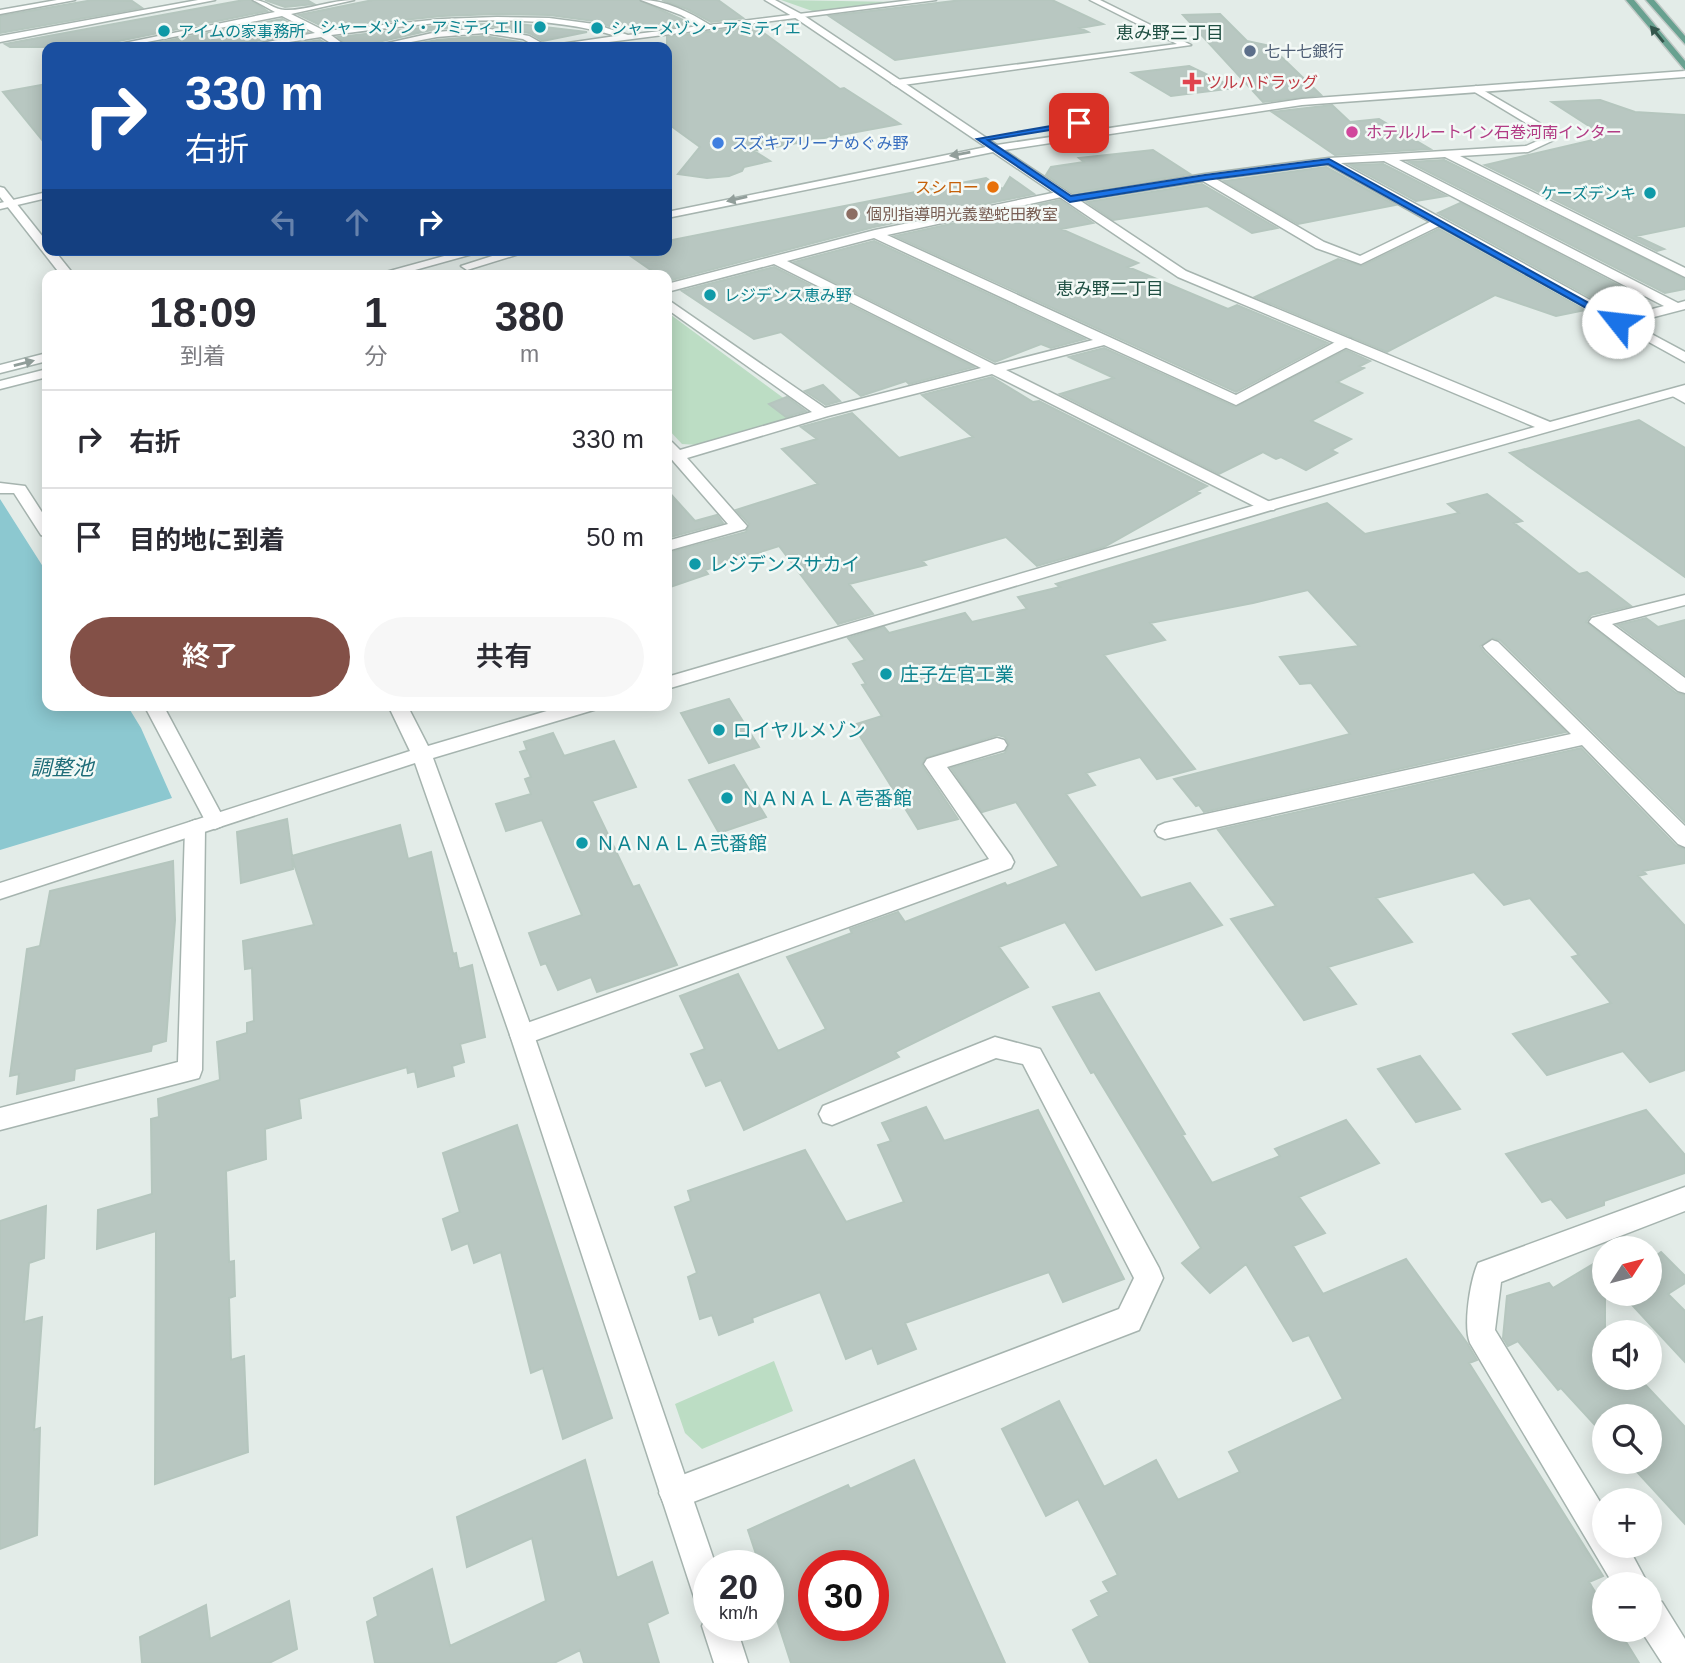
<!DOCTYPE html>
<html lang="ja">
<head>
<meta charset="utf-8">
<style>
  body { margin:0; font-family:Arial,"Noto Sans JP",sans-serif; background:#f7f7f7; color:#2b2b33; height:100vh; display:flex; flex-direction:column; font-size:26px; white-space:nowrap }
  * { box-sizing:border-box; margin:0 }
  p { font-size:23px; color:#7c7c81 }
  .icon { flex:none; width:38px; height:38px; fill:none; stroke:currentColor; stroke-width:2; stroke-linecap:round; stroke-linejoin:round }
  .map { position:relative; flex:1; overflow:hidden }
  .side { position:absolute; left:42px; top:270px; width:630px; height:441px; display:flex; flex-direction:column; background:#fff; border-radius:14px; box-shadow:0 4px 18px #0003 }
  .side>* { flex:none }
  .guide { position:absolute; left:42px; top:42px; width:630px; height:214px; border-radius:14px; box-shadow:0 4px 18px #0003; background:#1a4fa0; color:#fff; overflow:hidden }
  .needle { width:46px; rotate:54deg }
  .buttons { position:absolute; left:1592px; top:1236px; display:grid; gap:14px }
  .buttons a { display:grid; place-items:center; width:70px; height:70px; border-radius:50%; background:#fff; box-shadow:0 4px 18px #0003; font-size:35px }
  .speed { position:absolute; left:693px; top:1550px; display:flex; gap:14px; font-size:35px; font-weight:700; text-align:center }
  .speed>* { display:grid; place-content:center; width:91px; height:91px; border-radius:50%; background:#fff; box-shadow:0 4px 18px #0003; line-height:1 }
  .speed small { font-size:18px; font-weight:400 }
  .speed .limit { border:10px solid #d22; background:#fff; color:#111 }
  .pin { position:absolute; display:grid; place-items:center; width:60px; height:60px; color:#fff; margin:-30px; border-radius:14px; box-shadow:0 4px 10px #0006 }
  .me { position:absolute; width:77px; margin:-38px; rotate:299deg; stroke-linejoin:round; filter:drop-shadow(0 0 5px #0008) }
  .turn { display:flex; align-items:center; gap:24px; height:147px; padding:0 28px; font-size:32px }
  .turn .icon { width:91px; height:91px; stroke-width:2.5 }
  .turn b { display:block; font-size:49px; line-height:60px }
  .lanes { display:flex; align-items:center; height:66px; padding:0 28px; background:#0003; justify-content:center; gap:35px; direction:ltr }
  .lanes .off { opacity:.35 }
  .eta { display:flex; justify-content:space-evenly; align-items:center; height:119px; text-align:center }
  .eta b { font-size:42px; font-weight:600; line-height:49px }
  .button { display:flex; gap:14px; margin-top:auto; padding:14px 28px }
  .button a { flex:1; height:80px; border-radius:42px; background:#835047; color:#fff; font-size:28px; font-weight:600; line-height:80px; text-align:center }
  .button a+a { background:#f7f7f7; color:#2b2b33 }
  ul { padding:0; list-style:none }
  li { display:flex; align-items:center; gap:21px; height:98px; padding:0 28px; border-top:2px solid #e1e1e2 }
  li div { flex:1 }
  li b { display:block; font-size:26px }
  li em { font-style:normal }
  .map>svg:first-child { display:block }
</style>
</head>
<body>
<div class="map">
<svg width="1685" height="1663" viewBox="0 0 1685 1663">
  <rect width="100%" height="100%" fill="#e3ece8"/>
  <!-- green -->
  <path fill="#bcddc4" d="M781,0L901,2L815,12Z
    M667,312L797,408L792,418L698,445L682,444L667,428Z
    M774,1361L793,1411L702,1449L685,1433L675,1404Z"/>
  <!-- water -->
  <path fill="#8cc8d0" d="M0,499L47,573V705H127L141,728L172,798L0,850Z"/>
  <!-- building -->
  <path fill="#b8c7c1" stroke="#b5c6be" stroke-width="2" fill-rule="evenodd" d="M93,0L132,1L142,8L0,33V16Z
    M244,0H251L267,11L104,44L102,47H10L5,44Z
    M265,0H307L314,4L285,7Z
    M373,0H639L692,24L667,28V24L643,28L638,25L618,29L594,21L549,15L497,14L442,16L326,28L299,15Z
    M662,0H718L743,18L711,22L687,9Z
    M962,0H1052L1103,24L1080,28L1088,32L895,60L829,16Z
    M1220,14L1247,41L1270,46L1321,95L1263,102L1183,15Z
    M282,19L307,32L240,44L237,47H134Z
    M510,23L587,32L543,41L529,33L484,25L436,29L369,44L367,47H349L338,37L438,26Z
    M754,26L840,89L844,88L900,124L754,151L770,161L744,167L742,171L729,176L707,178L678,174L700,147L667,123V37Z
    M484,36L525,43L492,47H398L437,40Z
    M320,40L332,47H272Z
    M1189,66L1235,88L1171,96L1132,73Z
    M47,84V146L3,92Z
    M1600,100L1635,112L1685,115V226L1636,236L1664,249L1657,251L1485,165L1606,137L1552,102Z
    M1332,105L1350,122L1379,119L1430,149L1335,155L1272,112Z
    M1153,150L1190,174L1073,193L1046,175L1051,167L1084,162L1079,158Z
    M1444,160L1685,279V289L1665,293L1409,162Z
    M1383,164L1446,196L1416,201L1350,165Z
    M1326,167L1395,205L1298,224L1224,181Z
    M1010,177L1034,194L874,227L668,281L667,275H658L622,250H667V241L986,178L1003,189Z
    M1202,184L1277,228L1252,233L1207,206L1113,220L1087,202Z
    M1060,200L1093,223L1061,229L1138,263L1128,267L1228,309L1237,305L1328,343L1236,392L895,236Z
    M1460,203L1643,298L1606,306L1438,213Z
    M1439,229L1585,310L1556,316L1495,295L1387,352L1255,297L1338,259L1362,266Z
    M874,241L1085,339L1051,348L1041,344L995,362L794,262Z
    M774,267L974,367L909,384L906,381L861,396L781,332L754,339L682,291Z
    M1104,348L1235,407L1346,350L1370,361L1360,366L1364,368L1337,382L1362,393L1311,421L1351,439L1331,450L1337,453L1306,470L1281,457L1276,459L1263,452L1219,474L1060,394L1114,378L1069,357Z
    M992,377L1033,402L1039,401L1207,486L1197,491L1200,493L1104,547L1037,566L1006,537L922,561L926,565L849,584L873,614L838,624L779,546L705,570L708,574L667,588V553L746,532L749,524L736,510L818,484L782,449L817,439L801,427L852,413L899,458L973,437L922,395Z
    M823,385L840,401L826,405L805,391Z
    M787,397L806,411L786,417L769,404Z
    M1639,420L1685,448V577L1510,453Z
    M667,490L695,521L717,515L723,523L667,538Z
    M1487,494L1522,521L1514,523L1579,574L1587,572L1631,606L1591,615L1586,622L1676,693L1685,695V822L1500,640L1493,638L1480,646L1484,652L1566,732L1204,812L1199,805L1196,806L1174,779L1350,734L1311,683L1300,684L1280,657L1359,646L1308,590L1253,603L1150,623L1165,640L1104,655L1195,769L1157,779L1140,757L1086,773L1095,785L1066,794L1141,898L1190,883L1222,925L1096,970L1065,922L999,947L1028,987L895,1052L899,1057L744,1130L721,1080L706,1086L691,1054L705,1049L680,996L738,974L778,1051L826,1029L787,957L852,933L850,929L898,912L905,922L1005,883L1007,886L1059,866L1016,802L982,812L951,768L1005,753L1009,744L1005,737L998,735L925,758L922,765L958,819L918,829L853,725L882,716L862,685L866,684L853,664L865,660L848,638L884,627L889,633L965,613L972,622L1027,609L1018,597L1060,587L1056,584L1327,503L1365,534L1459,513L1448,504Z
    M1646,618L1658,627L1685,620V675L1618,625Z
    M729,699L759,747L709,763L681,713Z
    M553,733L564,756L614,741L636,787L592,801L633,887L639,885L677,965L597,992L591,977L558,990L546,963L541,965L529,933L582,915L542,820L506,831L496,804L531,794L525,779L531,777L520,752L527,750L524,742Z
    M1581,748L1676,846L1685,849V863L1643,871L1646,874L1638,876L1685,926V1070L1650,1082L1623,1051L1547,1075L1513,1034L1611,1003L1572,957L1579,955L1530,898L1504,905L1474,872L1376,898L1412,942L1328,967L1356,1004L1304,1020L1231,919L1276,906L1218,830Z
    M734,765L766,817L719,833L689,780Z
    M287,819L292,856L400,825L408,859L431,852L453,954L456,953L459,969L472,965L485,1037L460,1044L464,1062L452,1066L454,1076L418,1087L415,1071L408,1073L407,1067L299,1099L301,1118L265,1129L266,1159L226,1171L229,1262L234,1261L235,1296L229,1298L231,1360L244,1356L248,1452L155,1484L156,1231L97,1249L98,1210L152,1194L151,1119L159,1117L158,1099L220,1080L217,1042L247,1033V1023L254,1021L252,968L245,969L243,941L314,925L292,858L293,869L241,883L237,832Z
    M173,861L175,920L166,1041L152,1045L151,1051L75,1069L74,1080L17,1094L19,1074L10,1076L27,949L40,946L50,891Z
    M1099,993L1185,1134L1182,1135L1212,1183L1280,1156L1275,1149L1346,1120L1379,1163L1299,1197L1325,1233L1293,1246L1323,1294L1406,1259L1467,1343L1477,1360L1469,1363L1603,1576L1589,1582L1605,1608V1629H1618L1639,1663H1090L1073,1630L1099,1616L1091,1601L1109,1592L1103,1582L1118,1575L1078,1499L1046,1516L1002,1429L1059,1401L1104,1487L1156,1460L1178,1500L1240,1472L1229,1452L1343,1399L1309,1335L1293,1341L1246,1264L1210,1293L1182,1263L1201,1248L1094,1072L1091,1073L1053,1007Z
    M1420,1056L1460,1109L1416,1122L1378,1069Z
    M926,1107L944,1141L1038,1110L1124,1279L1063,1302L1049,1272L905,1323L916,1349L878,1364L872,1348L846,1359L820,1292L752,1318L753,1322L719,1335L712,1315L700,1319L688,1277L697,1273L675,1207L691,1201L688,1191L805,1150L846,1222L904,1202L878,1145L891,1141L882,1123Z
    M1646,1110L1685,1155V1173L1604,1201V1205L1567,1218L1551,1199L1542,1202L1506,1154Z
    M517,1125L612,1418L563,1439L543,1368L531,1373L501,1252L474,1263L468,1243L452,1250L443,1219L460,1212L443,1153Z
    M46,1206L44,1258L29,1263L24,1322L42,1317L34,1430L40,1428L37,1535L0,1549V1221Z
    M1661,1252L1685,1276V1283L1668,1294L1685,1311V1362L1621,1293H1650V1255L1653,1258Z
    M1605,1257V1377H1638L1685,1427V1524L1627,1461H1650V1416H1605V1436L1561,1388L1558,1390L1518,1341L1508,1346L1503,1338L1507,1296L1549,1283L1553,1288Z
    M585,1460L617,1578L652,1562L668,1613L647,1623L659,1663H584L580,1650L554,1663H375L367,1622L378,1616L374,1598L432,1569L450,1646L546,1601L532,1538L467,1567L457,1517Z
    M914,1460L1005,1663H791L768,1592V1566H760L748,1530L848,1485L850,1489ZM814,1566H873V1626H814Z
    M289,1601L297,1649L269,1663H142L140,1637L206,1605L210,1639Z"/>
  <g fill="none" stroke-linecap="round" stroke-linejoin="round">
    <defs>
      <path id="minor" d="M57,0H75L0,14V10Z
        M253,0C266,0 274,10 285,10C305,11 331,0 354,0L291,14L325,31L442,19L497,17L549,18L594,24L628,35L700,26L681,15L641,0C666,0 689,12 710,25L912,0H936L570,47H537L523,39L484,33L437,37L385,47H370L437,32L484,28L529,36L547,46L616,36C526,8 422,24 331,35L347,47H337L321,37L257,47H240L315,33L282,16L121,47H105L275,12Z
        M1090,0H1100L1191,45L896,86L891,83L896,80L1177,44Z
        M1476,86L1553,131L1554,140L1528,152L1460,156L1685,268V277L1445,157L1399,160L1678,303L1685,301V309L1631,323L1685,352V362L1439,226L1361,264L1316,248L1203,181L1070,202L1064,199L1070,196L1205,174L1329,158L1526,146L1544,138V134L1473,91L1471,89ZM1384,161L1664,306L1621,317L1341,163ZM1327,164L1430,222L1360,256L1324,242L1216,179Z
        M1062,191L1066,192V196L887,235L1236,395L1341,339H1351V345L1236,405L1104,345L1006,370L1274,504L1276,507L1274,510H1262L992,374L828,416L687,458L747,526L745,529L667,551V541L728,524L667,454V441L672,442L680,450L812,412L667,309V299L825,408L981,368L774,264L667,292V284L875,230ZM874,238L1093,340L995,365L787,261Z
        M47,192V198L0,209V203Z
        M1674,389L1685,393V403L1667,393Z
        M0,483L25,486L47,520V537L41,535L14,493H0Z
        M1685,595V605L1612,624L1685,678V693L1678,691L1589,622L1592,618Z
        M1492,640L1498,642L1685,826V847L1678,844L1582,745L1165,839L1158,836L1155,831L1158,826L1165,823L1571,734L1486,650L1483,646Z
        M144,705H163L225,821L222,826L215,829L208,826Z
        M997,738L1004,740L1007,745L1004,750L947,767L1011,856L1014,862L1011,868L531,1042L522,1045L513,1042L510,1035L513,1028L989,859L924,764L927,759Z
        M195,820L202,823L205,828L202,1070L199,1078L0,1130V1108L178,1062L185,828L188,823Z
        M995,1037L1040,1049L1159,1268L1163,1278L1139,1330L675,1509L664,1504L659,1493L664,1482L1119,1309L1134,1278L1023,1064L996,1058L832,1125L823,1122L819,1114L823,1106Z
        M1685,1187V1211L1501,1282L1495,1330L1605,1510V1545H1627L1648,1584H1613L1470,1343C1463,1326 1470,1281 1478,1263Z
        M1650,1598L1662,1602L1685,1639V1663H1662L1640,1629H1650Z"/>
      <path id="tertiary" d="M198,0H215L0,42V36Z
        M765,0H775L803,15L997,145L1302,99L1685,71V77L1302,105L1004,150L1186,271L1550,422L1685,385V393L1285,506L667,689V677L1273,500L1535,427L1178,277L993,152L667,218V212L986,147L797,19Z
        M0,187L4,188L47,242V250H54L74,275H61L0,197Z
        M466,250H487L397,275H375Z
        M511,250H532L467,270L461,266Z
        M47,353V361L0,373V365Z
        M47,369V377L0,389V381Z
        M388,705H407L428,746L567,705H599L597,709L433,758L534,1035L716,1566H709V1610L697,1606L693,1594L510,1035L415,763L0,899V883L410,751Z
        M707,1614L709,1626H736L748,1663H714L702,1626Z"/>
      <path id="primary" d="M1626,0H1634L1685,61V70Z
        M1646,0H1654L1685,36V44Z"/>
    </defs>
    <!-- minor casing -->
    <use href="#minor" stroke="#a6b4af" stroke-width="3"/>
    <!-- tertiary casing -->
    <use href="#tertiary" stroke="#a6b4af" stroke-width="3"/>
    <!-- primary casing -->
    <use href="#primary" stroke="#c1c9c6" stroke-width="3"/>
    <!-- minor -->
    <use href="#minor" fill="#fff" fill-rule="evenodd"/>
    <!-- tertiary -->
    <use href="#tertiary" fill="#fff" fill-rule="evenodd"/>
    <!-- primary -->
    <use href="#primary" fill="#68a190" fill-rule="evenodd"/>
  </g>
  <!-- one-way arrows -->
  <defs><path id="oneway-solid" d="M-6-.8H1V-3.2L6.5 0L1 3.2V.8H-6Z" transform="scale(1.75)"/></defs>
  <use fill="#34564c" href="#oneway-solid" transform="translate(1657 34) rotate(-129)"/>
  <g fill="#919e9a">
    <use href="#oneway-solid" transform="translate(960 154) rotate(170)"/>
    <use href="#oneway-solid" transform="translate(737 199) rotate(167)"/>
    <use href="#oneway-solid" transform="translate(24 363) rotate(-14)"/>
  </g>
  <!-- route -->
  <path fill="#1a73e8" stroke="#114b97" stroke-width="2" d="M1079,121L1081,125L988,140L1071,196L1205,175L1329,159L1623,322L1615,324L1328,164L1205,180L1070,202L977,139Z"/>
  <!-- markers -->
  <g fill="#0f9aa8" stroke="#f3f9f6" stroke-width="2.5">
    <circle cx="540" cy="27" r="7"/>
    <circle cx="597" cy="28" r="7"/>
    <circle cx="164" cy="31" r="7"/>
    <circle cx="1650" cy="193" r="7"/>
    <circle cx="710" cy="295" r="7"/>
    <circle cx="695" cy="564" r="7"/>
    <circle cx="886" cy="674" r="7"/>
    <circle cx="719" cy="730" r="7"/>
    <circle cx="727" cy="798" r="7"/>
    <circle cx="582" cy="843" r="7"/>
  </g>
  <circle fill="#5c6f8a" stroke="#f3f9f6" stroke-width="2.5" cx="1250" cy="51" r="7"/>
  <path fill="#e0444e" stroke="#f3f9f6" stroke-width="2.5" d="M1188.5 71.5h7v7h7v7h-7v7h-7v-7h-7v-7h7z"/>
  <circle fill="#d1479c" stroke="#f3f9f6" stroke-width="2.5" cx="1352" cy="132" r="7"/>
  <circle fill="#3f7fe0" stroke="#f3f9f6" stroke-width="2.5" cx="718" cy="143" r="7"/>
  <circle fill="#e8710a" stroke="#f3f9f6" stroke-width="2.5" cx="993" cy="187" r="7"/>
  <circle fill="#8d6e63" stroke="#f3f9f6" stroke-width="2.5" cx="852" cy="214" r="7"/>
  <g text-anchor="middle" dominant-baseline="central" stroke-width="5" stroke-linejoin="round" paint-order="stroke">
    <!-- far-culture labels -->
    <g font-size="16" fill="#0d838f" stroke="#f3f9f6" text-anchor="start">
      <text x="526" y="27" text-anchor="end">シャーメゾン・アミティエⅡ</text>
      <text x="611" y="28">シャーメゾン・アミティエ</text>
      <text x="178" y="31">アイムの家事務所</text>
      <text x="1636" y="193" text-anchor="end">ケーズデンキ</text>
      <text x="724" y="295">レジデンス恵み野</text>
    </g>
    <!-- far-service labels -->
    <g font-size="16" fill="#4e5e75" stroke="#f3f9f6" text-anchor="start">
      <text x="1264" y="51">七十七銀行</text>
    </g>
    <!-- far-health labels -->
    <g font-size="16" fill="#be3a42" stroke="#f3f9f6" text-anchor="start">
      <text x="1206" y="82">ツルハドラッグ</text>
    </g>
    <!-- far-hotel labels -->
    <g font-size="16" fill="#b23c85" stroke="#f3f9f6" text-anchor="start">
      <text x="1366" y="132">ホテルルートイン石巻河南インター</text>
    </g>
    <!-- far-shop labels -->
    <g font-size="16" fill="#366cbe" stroke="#f3f9f6" text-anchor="start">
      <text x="732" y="143">スズキアリーナめぐみ野</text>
    </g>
    <!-- far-food labels -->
    <g font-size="16" fill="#c56008" stroke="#f3f9f6" text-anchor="end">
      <text x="979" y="187">スシロー</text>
    </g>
    <!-- far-education labels -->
    <g font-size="16" fill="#785e54" stroke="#f3f9f6" text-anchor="start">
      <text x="866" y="214">個別指導明光義塾蛇田教室</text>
    </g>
    <!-- far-neighbourhood labels -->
    <g font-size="18" fill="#1f4f42" stroke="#f3f9f6">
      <text x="1170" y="33">恵み野三丁目</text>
      <text x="1110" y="289">恵み野二丁目</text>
    </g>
    <!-- culture labels -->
    <g font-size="19" fill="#0d838f" stroke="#f3f9f6" text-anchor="start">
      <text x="709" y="564">レジデンスサカイ</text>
      <text x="900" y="674">庄子左官工業</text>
      <text x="733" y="730">ロイヤルメゾン</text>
      <text x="741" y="798">ＮＡＮＡＬＡ壱番館</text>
      <text x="596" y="843">ＮＡＮＡＬＡ弐番館</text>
    </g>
    <!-- water labels -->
    <g font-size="21" font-style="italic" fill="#1e6c78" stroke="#f3f9f6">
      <text x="62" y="767">調整池</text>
    </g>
  </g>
</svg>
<div class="buttons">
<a><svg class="needle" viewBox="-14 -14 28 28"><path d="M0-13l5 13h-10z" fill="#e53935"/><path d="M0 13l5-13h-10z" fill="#7c7c81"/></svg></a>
<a><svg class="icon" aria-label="sound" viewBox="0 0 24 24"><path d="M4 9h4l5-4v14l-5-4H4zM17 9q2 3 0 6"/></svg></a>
<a><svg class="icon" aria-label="search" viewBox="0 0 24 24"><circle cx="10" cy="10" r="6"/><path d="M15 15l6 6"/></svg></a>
<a>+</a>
<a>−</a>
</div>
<div class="speed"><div>20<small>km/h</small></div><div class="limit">30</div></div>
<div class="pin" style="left:1079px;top:123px;background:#d93025"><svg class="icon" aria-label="arrive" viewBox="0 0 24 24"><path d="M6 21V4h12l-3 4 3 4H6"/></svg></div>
<svg class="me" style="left:1618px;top:322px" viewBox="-20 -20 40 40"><circle r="19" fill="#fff"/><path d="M0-13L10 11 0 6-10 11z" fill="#1a73e8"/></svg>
<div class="guide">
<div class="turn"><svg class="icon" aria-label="right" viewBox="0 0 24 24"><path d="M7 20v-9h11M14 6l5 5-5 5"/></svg><div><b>330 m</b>右折</div></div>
<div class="lanes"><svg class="icon off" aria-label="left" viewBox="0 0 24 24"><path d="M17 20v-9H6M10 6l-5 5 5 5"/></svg><svg class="icon off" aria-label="ahead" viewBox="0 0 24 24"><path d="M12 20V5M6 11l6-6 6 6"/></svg><svg class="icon" aria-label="right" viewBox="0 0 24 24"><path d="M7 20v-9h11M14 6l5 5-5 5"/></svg></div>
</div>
<section class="side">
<div class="eta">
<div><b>18:09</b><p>到着</p></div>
<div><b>1</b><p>分</p></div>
<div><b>380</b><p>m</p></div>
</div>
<ul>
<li><svg class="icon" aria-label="right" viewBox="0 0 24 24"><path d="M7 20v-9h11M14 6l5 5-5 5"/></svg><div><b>右折</b></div><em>330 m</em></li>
<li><svg class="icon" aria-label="arrive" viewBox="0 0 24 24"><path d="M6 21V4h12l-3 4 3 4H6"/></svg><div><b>目的地に到着</b></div><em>50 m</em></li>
</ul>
<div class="button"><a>終了</a><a>共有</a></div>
</section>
</div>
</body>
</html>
